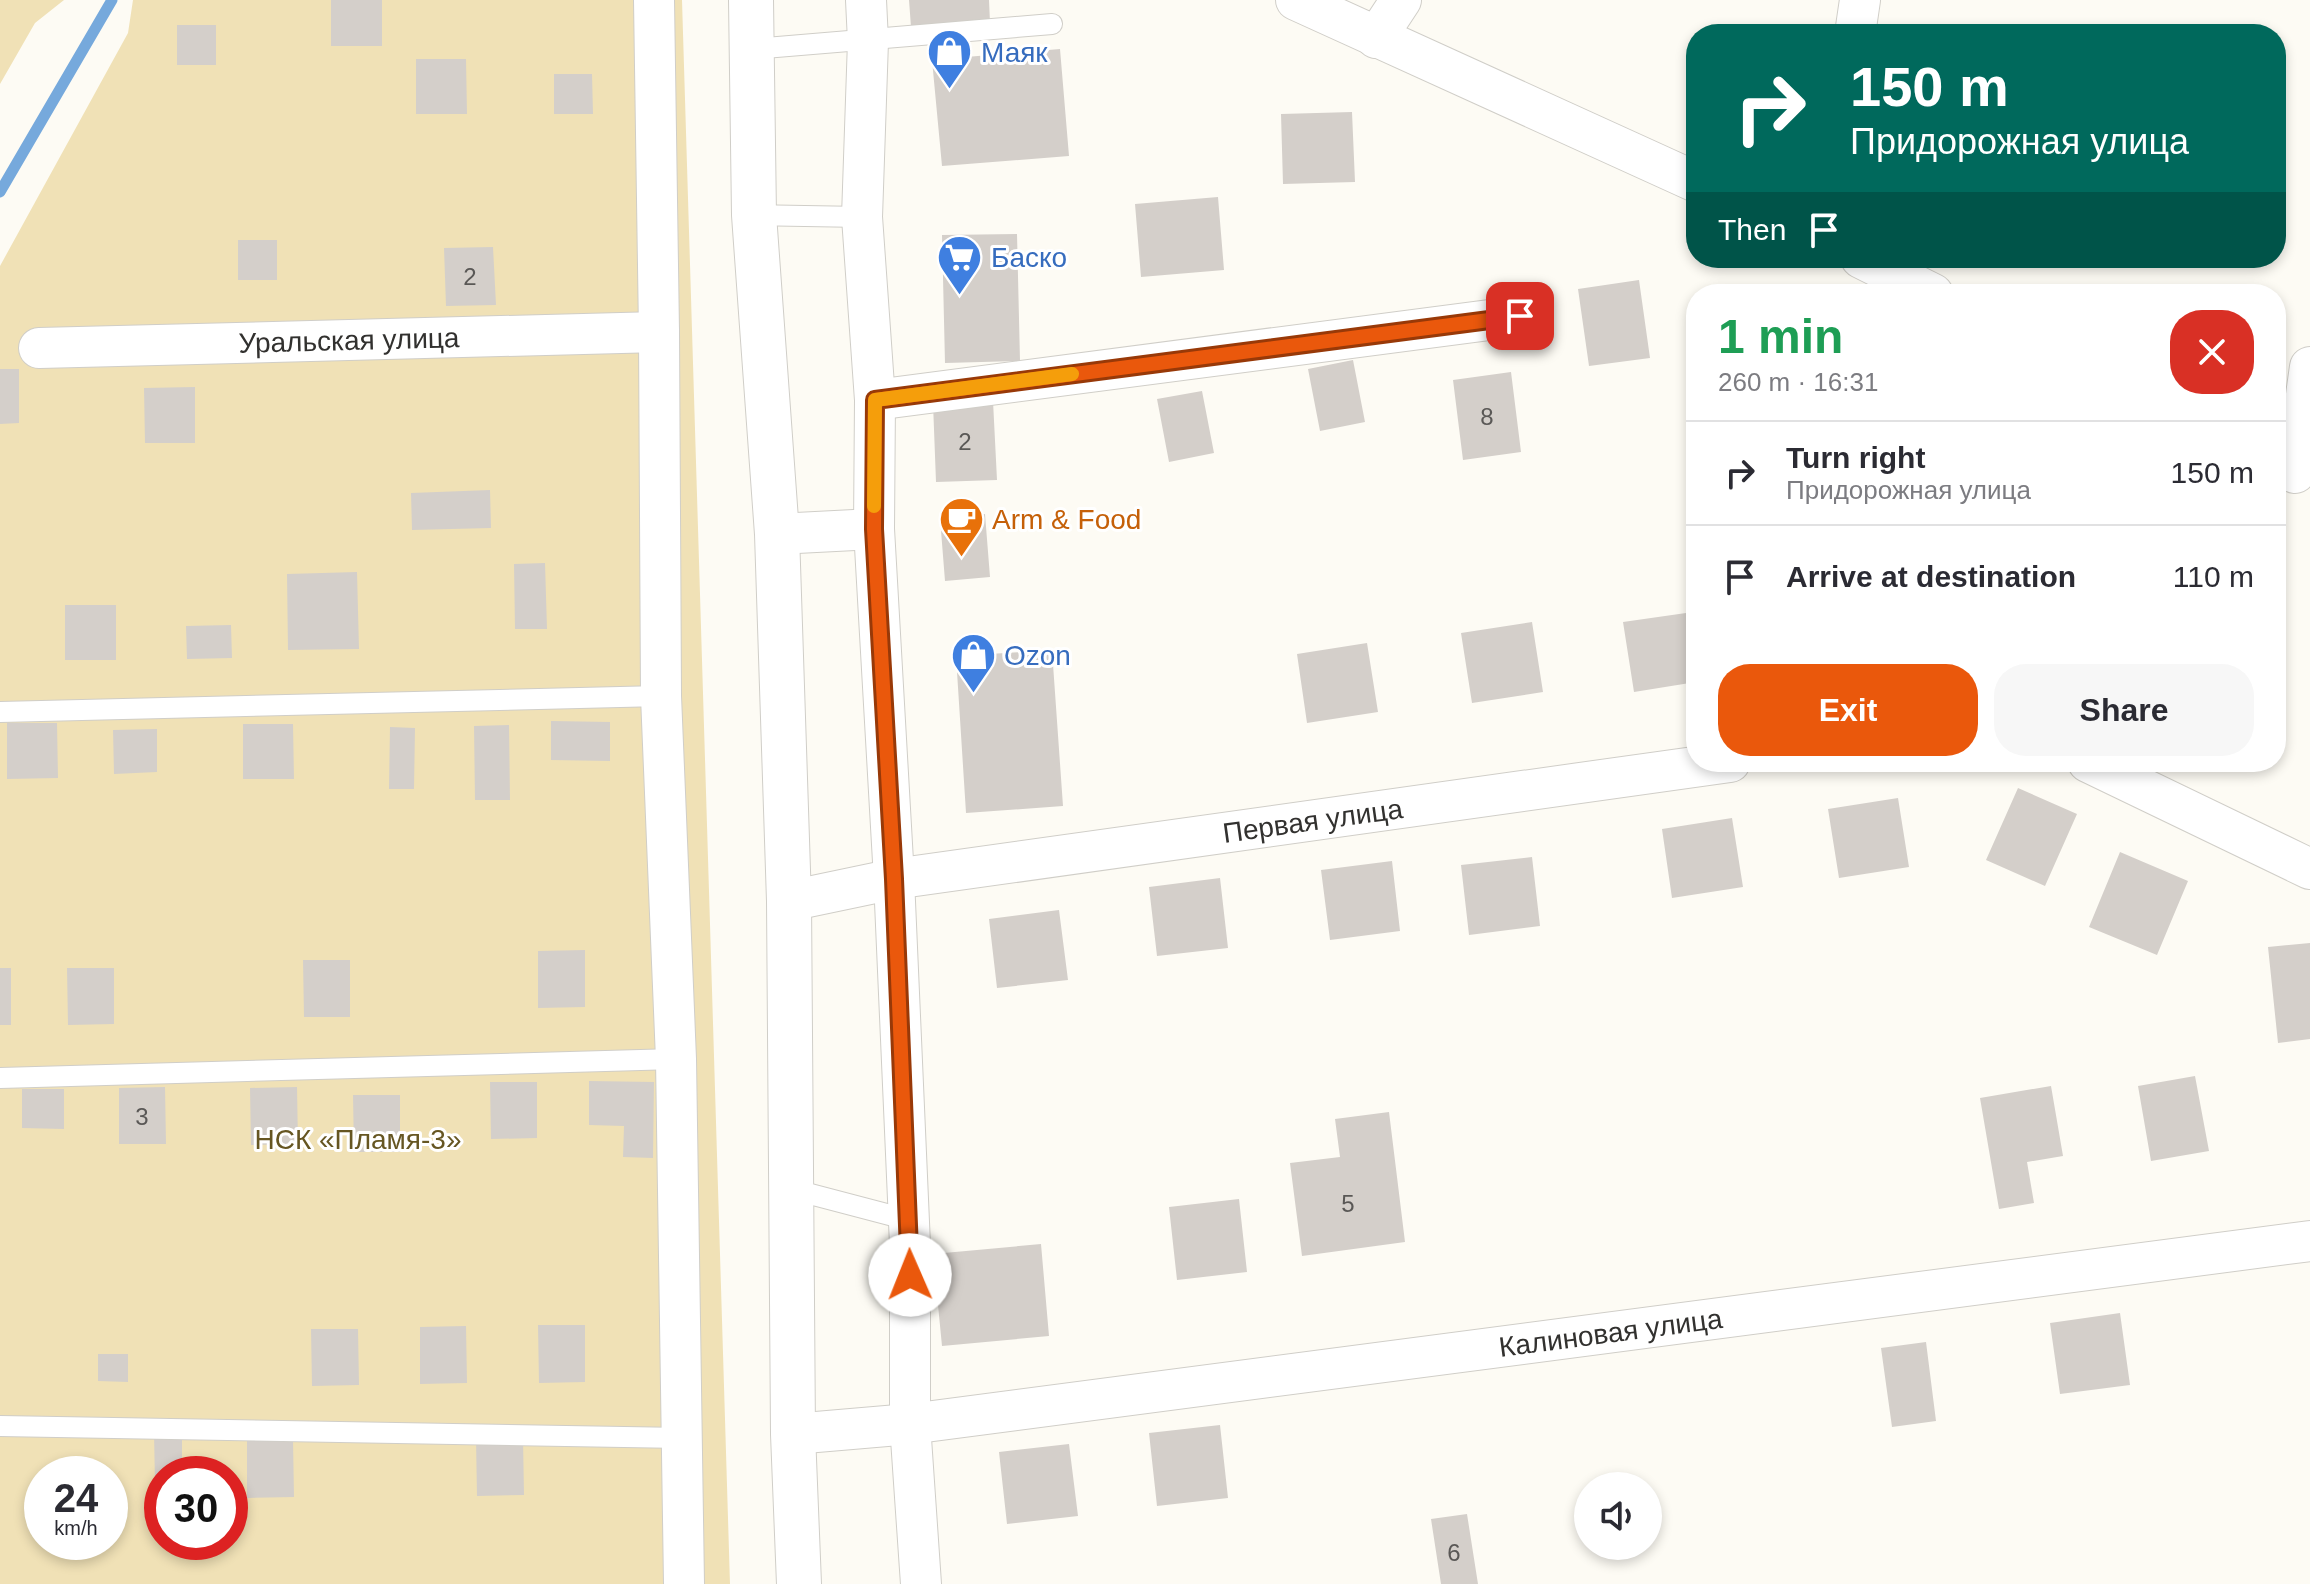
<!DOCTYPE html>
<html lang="en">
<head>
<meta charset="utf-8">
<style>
  body { margin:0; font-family:Arial,sans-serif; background:#f7f7f7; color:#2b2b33; height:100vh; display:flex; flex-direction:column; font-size:30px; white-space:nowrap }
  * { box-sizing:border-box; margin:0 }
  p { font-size:26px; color:#7c7c81 }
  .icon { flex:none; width:44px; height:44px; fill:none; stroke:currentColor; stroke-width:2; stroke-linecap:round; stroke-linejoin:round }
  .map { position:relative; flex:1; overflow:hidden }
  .sheet { position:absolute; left:1686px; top:284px; width:600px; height:488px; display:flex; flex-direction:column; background:#fff; border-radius:32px; box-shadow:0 4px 12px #0003 }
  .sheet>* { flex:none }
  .banner { position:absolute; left:1686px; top:24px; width:600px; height:244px; border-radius:32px; box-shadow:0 4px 12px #0003; background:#00695c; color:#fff; overflow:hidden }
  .fabs { position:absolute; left:1574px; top:1472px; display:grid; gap:16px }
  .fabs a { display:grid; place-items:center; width:88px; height:88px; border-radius:50%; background:#fff; box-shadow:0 4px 12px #0003; font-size:40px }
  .speed { position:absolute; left:24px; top:1456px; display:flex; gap:16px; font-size:40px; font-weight:700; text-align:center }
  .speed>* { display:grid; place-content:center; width:104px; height:104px; border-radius:50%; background:#fff; box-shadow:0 4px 12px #0003; line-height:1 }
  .speed small { font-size:20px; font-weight:400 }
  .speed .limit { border:12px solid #d22; background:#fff; color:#111 }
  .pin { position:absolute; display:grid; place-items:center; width:68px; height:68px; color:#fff; margin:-34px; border-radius:16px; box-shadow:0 4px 12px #0006 }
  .me { position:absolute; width:88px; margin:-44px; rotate:359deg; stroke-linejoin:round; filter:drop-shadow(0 0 6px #0008) }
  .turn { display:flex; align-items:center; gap:28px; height:168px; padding:0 32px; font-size:36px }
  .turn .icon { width:104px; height:104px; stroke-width:2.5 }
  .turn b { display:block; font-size:56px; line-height:68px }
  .then { display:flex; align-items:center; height:76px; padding:0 32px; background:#0003; gap:16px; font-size:30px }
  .round { display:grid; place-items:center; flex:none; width:84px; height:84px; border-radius:32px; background:#f7f7f7 }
  .overview { display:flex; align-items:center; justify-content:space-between; height:136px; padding:0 32px }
  h1 { font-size:48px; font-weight:700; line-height:60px; color:#1e9e55 }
  .cta { display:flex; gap:16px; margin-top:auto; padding:16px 32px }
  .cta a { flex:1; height:92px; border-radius:32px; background:#ea580c; color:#fff; font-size:32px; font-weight:700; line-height:92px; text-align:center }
  .cta a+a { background:#f7f7f7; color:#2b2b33 }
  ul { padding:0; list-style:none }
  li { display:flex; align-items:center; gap:24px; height:104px; padding:0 32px; border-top:2px solid #e1e1e2 }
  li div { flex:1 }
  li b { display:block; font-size:30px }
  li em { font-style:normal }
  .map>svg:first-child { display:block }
</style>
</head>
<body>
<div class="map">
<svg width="2310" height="1584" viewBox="0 0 2310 1584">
  <rect width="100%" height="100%" fill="#fdfbf4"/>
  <!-- green -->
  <path fill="#f0e1b6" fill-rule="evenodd" d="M0,0H64L35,23L0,84Z
    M133,0H682L730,1584H0V266L128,33ZM42,1474H110V1542H42ZM162,1474H230V1542H162Z"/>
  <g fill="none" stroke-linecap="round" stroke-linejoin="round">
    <!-- stream -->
    <path stroke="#76a9dc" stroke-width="11" d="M0,192L112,0"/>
  </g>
  <!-- building -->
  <path fill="#d4cfca" d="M331,0H382V46H331Z
    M909,0H989L990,23L911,27Z
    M177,25H216V65H177Z
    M1060,49L1069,156L942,166L932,60Z
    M416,59H466L467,114H416Z
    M554,74H592L593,114H554Z
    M1352,112L1355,182L1283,184L1281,114Z
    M1218,197L1224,270L1141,277L1135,204Z
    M1017,234L1020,361L945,363L942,235Z
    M238,240H277V280H238Z
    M493,247L496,305L446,306L444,248Z
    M1639,280L1650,358L1589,366L1578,289Z
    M1353,360L1365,422L1320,431L1308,369Z
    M0,369H19V423L0,424Z
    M1511,372L1521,452L1463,460L1453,380Z
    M195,387V443H145L144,388Z
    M1202,391L1214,453L1169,462L1157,399Z
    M993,401L997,480L936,482L933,403Z
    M490,490L491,528L412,530L411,493Z
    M985,514L990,577L945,581L940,518Z
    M545,563L547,629H515L514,564Z
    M357,572L359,649L288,650L287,574Z
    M65,605H116V660H65Z
    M1693,612L1696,629V682L1634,692L1623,622Z
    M1532,622L1543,692L1472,703L1461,633Z
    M231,625L232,658L187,659L186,626Z
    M1367,643L1378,712L1307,723L1297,654Z
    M1052,650L1063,806L966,813L956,656Z
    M551,721L610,722V761L551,760Z
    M7,723H57L58,778L7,779Z
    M243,724H293L294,779H243Z
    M509,725L510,800H475L474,726Z
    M390,727L415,728L414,789H389Z
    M157,729V772L114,774L113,730Z
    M2018,788L2077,814L2045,886L1986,860Z
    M1898,798L1909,867L1839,878L1828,809Z
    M1732,818L1743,887L1672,898L1662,829Z
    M2120,852L2188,881L2157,955L2089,927Z
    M1532,857L1540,926L1469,935L1461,865Z
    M1392,861L1400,931L1330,940L1321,870Z
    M1220,878L1228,948L1157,956L1149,887Z
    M1059,910L1068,980L997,988L989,919Z
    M2310,943V1039L2278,1043L2268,947Z
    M585,950V1007L538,1008V951Z
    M303,960H350V1017H304Z
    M0,968H11V1025H0Z
    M67,968H114V1024L68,1025Z
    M2195,1076L2209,1151L2151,1161L2138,1086Z
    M589,1081L654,1082L653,1158L623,1157L624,1126L589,1125Z
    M490,1082H537V1138L491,1139Z
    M2051,1086L2063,1156L2027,1162L2034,1203L1999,1209L1980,1098Z
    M165,1087L166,1144H119V1088Z
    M297,1087L298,1144L251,1145L250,1088Z
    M22,1089H64V1129L22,1128Z
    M353,1095H400V1152H354Z
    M1389,1112L1405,1242L1302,1256L1290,1163L1340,1157L1335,1119Z
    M1239,1199L1247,1272L1177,1280L1169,1207Z
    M1041,1244L1049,1336L942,1346L933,1254Z
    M2120,1313L2130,1385L2060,1394L2050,1323Z
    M538,1325H585V1382L539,1383Z
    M466,1326L467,1383L420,1384V1327Z
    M311,1329H358L359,1385L312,1386Z
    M1926,1342L1936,1421L1892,1427L1881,1348Z
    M98,1354H128V1382L98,1381Z
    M1220,1425L1228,1498L1157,1506L1149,1433Z
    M154,1432H182V1474H162V1484H155Z
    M476,1439H523L524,1495L477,1496Z
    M293,1440L294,1497L247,1498V1441Z
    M1069,1444L1078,1516L1007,1524L999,1452Z
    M1467,1514L1478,1584H1441L1431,1519Z"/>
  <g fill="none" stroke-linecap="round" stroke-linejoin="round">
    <defs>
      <path id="service" d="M753,49L1052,24
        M754,215L862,217
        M0,712L661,696
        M0,1078L676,1059
        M791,1189L909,1220
        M0,1426L682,1438"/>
      <g id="minor">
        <path d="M654,0L659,332L661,696L676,1059L684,1584"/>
        <path d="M866,0L868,41L862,217L875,400L874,529L894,879L910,1245V1424L921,1584"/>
        <path d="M1296,0L1696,182"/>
        <path d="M1855,34L1860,0"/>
        <path d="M1376,38L1401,0"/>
        <path d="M1861,258L1933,294"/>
        <path id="s1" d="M39,348L659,332"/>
        <path d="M875,400L1520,316"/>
        <path d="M2295,473L2310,367"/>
        <path d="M777,534L874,529"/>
        <path d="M2088,762L2310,869"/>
        <path id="s2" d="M789,901L894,879L1730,762"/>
        <path id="s3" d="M793,1434L910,1424L2310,1241"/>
      </g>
      <path id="tertiary" d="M751,0L754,215L777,534L789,901L793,1434L799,1584"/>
    </defs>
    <!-- service casing -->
    <use href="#service" stroke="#d0cec8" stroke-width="22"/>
    <!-- minor casing -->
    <use href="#minor" stroke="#d0cec8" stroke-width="42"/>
    <!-- tertiary casing -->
    <use href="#tertiary" stroke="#d0cec8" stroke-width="46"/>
    <!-- service -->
    <use href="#service" stroke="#fff" stroke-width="20"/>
    <!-- minor -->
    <use href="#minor" stroke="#fff" stroke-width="40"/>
    <!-- tertiary -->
    <use href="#tertiary" stroke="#fff" stroke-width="44"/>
  </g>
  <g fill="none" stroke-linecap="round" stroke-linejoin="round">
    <defs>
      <path id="route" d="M910,1275L894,879L874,529L875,400L1520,316"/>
    </defs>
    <!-- route casing -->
    <use href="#route" stroke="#983908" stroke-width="20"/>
    <!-- route -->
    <use href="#route" stroke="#ea580c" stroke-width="14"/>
    <!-- slow -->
    <path stroke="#f59e0b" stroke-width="14" d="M874,506L875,400L1072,374"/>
  </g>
  <!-- icons -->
  <defs>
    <symbol id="shop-pin" viewBox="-11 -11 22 30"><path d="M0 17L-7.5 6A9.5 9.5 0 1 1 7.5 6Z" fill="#3f7fe0" stroke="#fff"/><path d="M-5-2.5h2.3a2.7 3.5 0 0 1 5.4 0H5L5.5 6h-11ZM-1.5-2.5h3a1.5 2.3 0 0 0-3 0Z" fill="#fff"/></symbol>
    <symbol id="supermarket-pin" viewBox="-11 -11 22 30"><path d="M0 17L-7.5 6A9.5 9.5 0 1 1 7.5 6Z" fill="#3f7fe0" stroke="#fff"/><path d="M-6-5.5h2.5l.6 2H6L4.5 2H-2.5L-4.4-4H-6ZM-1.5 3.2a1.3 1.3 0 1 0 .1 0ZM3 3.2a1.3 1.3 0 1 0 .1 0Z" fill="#fff"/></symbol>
    <symbol id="cafe-pin" viewBox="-11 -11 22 30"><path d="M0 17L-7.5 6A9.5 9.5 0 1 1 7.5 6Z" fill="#e8710a" stroke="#fff"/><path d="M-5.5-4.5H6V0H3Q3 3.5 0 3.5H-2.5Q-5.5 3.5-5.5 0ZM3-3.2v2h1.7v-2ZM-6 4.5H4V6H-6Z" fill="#fff"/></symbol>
  </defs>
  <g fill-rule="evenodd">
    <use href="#shop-pin" x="924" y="26" width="51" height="69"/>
    <use href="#supermarket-pin" x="934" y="232" width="51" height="69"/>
    <use href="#cafe-pin" x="936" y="494" width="51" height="69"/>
    <use href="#shop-pin" x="948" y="630" width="51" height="69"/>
  </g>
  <g text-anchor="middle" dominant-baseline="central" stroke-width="6" stroke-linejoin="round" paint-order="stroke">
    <!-- number labels -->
    <g font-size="24" fill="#5a5856">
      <text x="470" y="276">2</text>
      <text x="1487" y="416">8</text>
      <text x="965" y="441">2</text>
      <text x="142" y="1116">3</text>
      <text x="1348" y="1203">5</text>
      <text x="1454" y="1552">6</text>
    </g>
    <!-- shop labels -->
    <g font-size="28" fill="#366cbe" stroke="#fff" text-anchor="start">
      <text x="981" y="52">Маяк</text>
      <text x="991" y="257">Баско</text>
      <text x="1004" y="655">Ozon</text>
    </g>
    <!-- street labels -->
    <g font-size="28" fill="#32312f" stroke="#fff">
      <text stroke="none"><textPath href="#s1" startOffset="310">Уральская улица</textPath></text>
      <text stroke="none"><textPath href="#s2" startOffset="530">Первая улица</textPath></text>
      <text stroke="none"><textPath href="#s3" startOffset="824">Калиновая улица</textPath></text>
    </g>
    <!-- food labels -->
    <g font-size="28" fill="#c56008" stroke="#fff" text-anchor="start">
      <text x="992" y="519">Arm &amp; Food</text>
    </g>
    <!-- park labels -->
    <g font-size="28" fill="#665622" stroke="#fff">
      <text x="358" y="1139">НСК «Пламя-3»</text>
    </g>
  </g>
</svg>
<div class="fabs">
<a><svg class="icon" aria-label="sound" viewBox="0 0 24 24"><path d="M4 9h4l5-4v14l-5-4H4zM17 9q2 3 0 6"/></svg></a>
</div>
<div class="speed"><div>24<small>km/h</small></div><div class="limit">30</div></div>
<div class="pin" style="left:1520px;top:316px;background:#d93025"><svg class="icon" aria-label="arrive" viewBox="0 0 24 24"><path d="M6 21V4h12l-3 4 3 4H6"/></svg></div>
<svg class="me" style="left:910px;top:1275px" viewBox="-20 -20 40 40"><circle r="19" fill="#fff"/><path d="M0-13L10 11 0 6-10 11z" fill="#ea580c"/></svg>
<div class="banner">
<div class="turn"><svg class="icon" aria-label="right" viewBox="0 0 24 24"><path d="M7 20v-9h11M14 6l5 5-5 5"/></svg><div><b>150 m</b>Придорожная улица</div></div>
<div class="then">Then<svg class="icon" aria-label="arrive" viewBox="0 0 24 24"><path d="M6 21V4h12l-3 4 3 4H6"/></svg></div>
</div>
<section class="sheet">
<div class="overview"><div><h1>1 min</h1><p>260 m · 16:31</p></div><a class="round" style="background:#d93025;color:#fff"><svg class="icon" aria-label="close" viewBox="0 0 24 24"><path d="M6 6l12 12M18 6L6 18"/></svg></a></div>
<ul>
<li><svg class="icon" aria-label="right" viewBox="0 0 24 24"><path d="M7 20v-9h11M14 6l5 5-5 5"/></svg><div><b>Turn right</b><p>Придорожная улица</p></div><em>150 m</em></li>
<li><svg class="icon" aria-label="arrive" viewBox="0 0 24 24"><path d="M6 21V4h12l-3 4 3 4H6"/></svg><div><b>Arrive at destination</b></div><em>110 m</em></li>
</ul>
<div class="cta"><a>Exit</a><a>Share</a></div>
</section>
</div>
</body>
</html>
